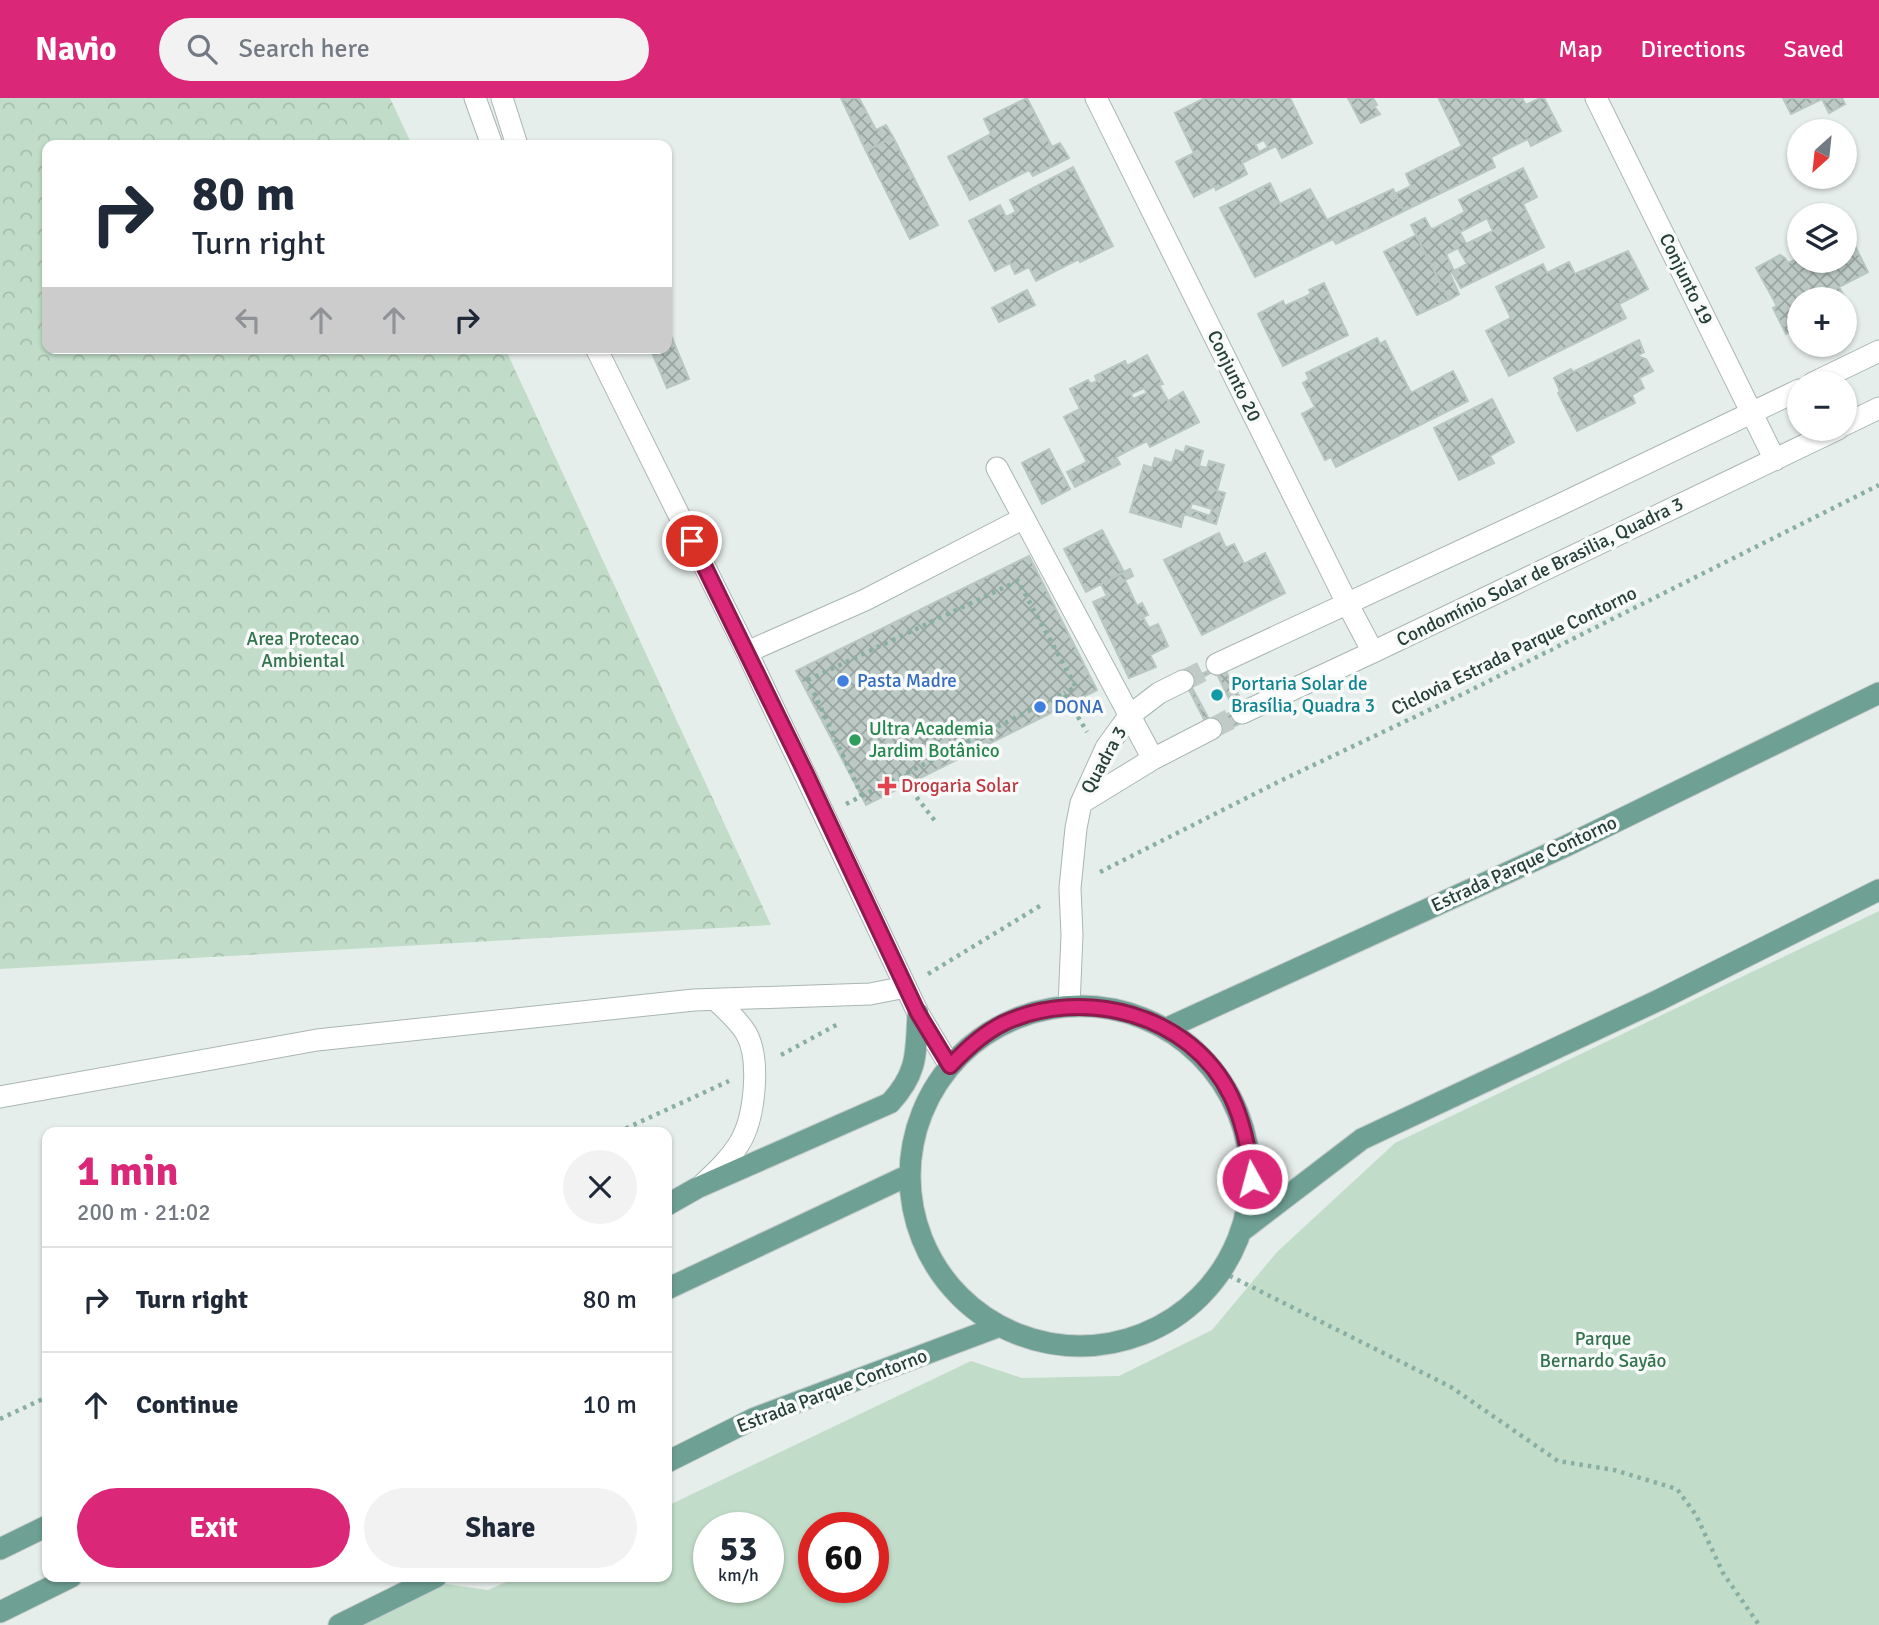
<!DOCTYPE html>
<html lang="en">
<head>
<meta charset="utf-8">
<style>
  body { margin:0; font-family:Signika,sans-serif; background:#f2f2f3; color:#1f2937; height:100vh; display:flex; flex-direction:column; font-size:26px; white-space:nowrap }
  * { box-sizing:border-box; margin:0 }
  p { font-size:23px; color:#747a83 }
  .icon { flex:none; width:38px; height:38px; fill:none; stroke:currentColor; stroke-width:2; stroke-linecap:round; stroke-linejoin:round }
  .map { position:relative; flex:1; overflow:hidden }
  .sheet { position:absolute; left:42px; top:1029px; width:630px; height:455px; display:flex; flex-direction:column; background:#fff; border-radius:14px; box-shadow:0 2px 5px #0004 }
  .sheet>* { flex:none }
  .guide { position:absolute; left:42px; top:42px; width:630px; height:214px; border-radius:14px; box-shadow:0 2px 5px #0004; background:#fff; color:#1f2937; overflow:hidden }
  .needle { width:46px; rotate:207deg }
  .controls { position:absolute; left:1787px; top:21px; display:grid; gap:14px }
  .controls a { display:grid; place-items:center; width:70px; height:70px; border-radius:50%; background:#fff; box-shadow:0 2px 5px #0004; font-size:35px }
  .speed { position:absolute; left:693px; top:1414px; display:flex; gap:14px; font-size:35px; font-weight:700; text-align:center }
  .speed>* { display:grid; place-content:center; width:91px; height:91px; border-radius:50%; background:#fff; box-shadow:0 2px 5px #0004; line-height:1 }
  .speed small { font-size:18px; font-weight:400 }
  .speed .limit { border:10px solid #d22; background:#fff; color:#111 }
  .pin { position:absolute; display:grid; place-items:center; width:60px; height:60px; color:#fff; margin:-30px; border:4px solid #fff; border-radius:50%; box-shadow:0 2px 7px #0007 }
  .me { position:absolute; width:77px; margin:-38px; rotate:353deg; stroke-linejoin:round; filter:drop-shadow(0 0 5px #0008) }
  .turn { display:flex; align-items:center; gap:24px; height:147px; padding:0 35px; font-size:32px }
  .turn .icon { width:91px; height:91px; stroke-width:2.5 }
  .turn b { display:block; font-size:49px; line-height:60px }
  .lanes { display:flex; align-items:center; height:66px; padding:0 35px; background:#0003; justify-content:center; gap:35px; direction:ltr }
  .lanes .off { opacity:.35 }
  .round { display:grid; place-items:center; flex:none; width:74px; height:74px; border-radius:37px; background:#f2f2f3 }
  .summary { display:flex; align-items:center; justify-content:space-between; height:119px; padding:0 35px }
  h1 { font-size:42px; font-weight:700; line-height:52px; color:#db2777 }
  .button { display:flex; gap:14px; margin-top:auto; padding:14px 35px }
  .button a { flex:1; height:80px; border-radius:42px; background:#db2777; color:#fff; font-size:28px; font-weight:700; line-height:80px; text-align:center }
  .button a+a { background:#f2f2f3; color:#1f2937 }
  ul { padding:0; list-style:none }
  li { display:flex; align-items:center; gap:21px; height:105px; padding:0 35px; border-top:2px solid #e0e1e3 }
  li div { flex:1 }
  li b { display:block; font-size:26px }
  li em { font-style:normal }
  header { display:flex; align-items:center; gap:42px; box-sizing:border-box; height:98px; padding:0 35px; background:#db2777; color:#fff }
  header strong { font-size:33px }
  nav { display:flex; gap:38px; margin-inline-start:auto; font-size:24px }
  .search { width:490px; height:63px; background:#f2f2f3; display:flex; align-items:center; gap:18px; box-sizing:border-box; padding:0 24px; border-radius:38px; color:#747a83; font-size:26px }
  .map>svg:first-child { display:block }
</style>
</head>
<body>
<header>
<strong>Navio</strong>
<div class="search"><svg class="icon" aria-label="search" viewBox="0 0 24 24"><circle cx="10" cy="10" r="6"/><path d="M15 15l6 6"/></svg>Search here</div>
<nav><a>Map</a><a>Directions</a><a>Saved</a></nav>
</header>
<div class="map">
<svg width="1879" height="1527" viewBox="0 0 1879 1527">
  <defs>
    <pattern id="forest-crowns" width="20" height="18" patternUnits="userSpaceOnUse" patternTransform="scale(1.75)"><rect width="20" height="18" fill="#c1ddc9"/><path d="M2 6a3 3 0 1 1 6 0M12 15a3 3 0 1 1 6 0" fill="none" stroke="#a6bfad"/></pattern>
    <pattern id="building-cross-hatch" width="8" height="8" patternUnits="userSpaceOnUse" patternTransform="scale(1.75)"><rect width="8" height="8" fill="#bcc9c4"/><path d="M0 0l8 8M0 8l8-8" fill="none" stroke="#99a5a0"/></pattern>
  </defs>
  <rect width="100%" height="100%" fill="#e6eeeb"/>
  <!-- forest -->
  <path fill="url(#forest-crowns)" d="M0,0H390L412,47H47V250H505L771,827L0,871Z"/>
  <!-- park -->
  <path fill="#c1ddc9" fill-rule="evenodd" d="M1879,813V1527H336L424,1483L488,1492L517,1479H667V1408L971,1263L1022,1280L1119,1278L1212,1232L1277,1154L1395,1045ZM709,1430H768V1489H709ZM814,1430H873V1489H814Z"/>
  <!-- building -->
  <path fill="url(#building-cross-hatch)" stroke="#b9c7c2" stroke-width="2" fill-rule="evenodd" d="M841,0H859L876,32L886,27L893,39L866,53Z
    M1027,0L1052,49L1060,45L1069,60L1033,78L1029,72L970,102L948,59L991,36L984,21Z
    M1205,0H1290L1312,45L1282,60L1276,48L1242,65L1247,76L1216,92L1215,88L1194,99L1176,64L1194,55L1175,15ZM1264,42L1268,49L1259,54L1255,46Z
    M1348,0H1373L1377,7L1374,8L1380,16L1361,25Z
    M1442,0H1522L1526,7L1540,0H1544L1561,33L1531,48L1528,41L1491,59L1495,69L1404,113L1395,96L1411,88L1406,76L1462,48L1439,1Z
    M1783,0H1842L1845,6L1829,15L1822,1L1791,16Z
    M893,39L938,127L910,141L866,53Z
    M1073,69L1113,148L1080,164L1079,161L1036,183L1029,169L1015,176L1010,165L995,173L969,123L1000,107L1006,119L1016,114L1010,102Z
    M1523,70L1537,99L1523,106L1544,149L1461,190L1452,174L1450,176L1459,196L1449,202L1411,127L1425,120L1431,131L1435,130L1465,114L1459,102ZM1487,120L1493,133L1466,146L1460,134ZM1458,150L1467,166L1454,173L1446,156Z
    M1270,85L1280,106L1310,91L1327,122L1393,91L1404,113L1336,146L1333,141L1255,179L1220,110Z
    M1849,136L1868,174L1839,189L1848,206L1844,208V201H1799V230L1786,236L1773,210L1777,208L1756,170L1780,157L1785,160L1788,165L1799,160V163H1844V138Z
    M1416,137L1449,202L1417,217L1384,154Z
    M1628,153L1648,191L1619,206L1626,220L1509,278L1486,233L1511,220L1496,189L1543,166L1547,175L1569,164L1575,176Z
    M1324,185L1348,237L1283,268L1258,216L1283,203L1285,208L1307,198L1311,195L1309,192Z
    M1027,192L1035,207L999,224L992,210Z
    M672,240L689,281L667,290L650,250H667V242Z
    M1377,240L1380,246L1385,243L1411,295L1453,273L1468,303L1336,369L1331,359L1325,362L1302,316L1315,309L1303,285L1309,281L1306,275Z
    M1639,242L1644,254L1637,258L1646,261L1653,273L1639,280L1644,290L1632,297L1635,305L1577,333L1558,295L1560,293L1554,280L1571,271L1573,274Z
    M1147,257L1163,286L1159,287L1168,303L1183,294L1199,324L1150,349L1147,343L1131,351L1116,359L1120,366L1075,389L1067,374L1087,364L1064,319L1080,311L1070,291L1088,282L1091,286L1097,283L1095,278L1125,263L1127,268ZM1144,290L1147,295L1133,301L1131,296Z
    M1492,301L1514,344L1490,358L1494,365L1459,382L1434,330Z
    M1186,348L1203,353L1199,368L1207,370L1209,363L1224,367L1217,393L1225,395L1216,426L1184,416L1181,429L1130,414L1144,367L1152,370L1155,360L1172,365L1176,352L1184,355ZM1192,405L1212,411L1210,418L1190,411Z
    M1049,351L1070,391L1042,406L1022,365Z
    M1102,432L1124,474L1086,494L1064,451Z
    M1219,435L1226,450L1234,446L1244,466L1265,455L1285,495L1202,537L1164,462Z
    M1029,458L1097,592L866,707L796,573Z
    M1130,471L1133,478L1125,482L1137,508L1142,505L1148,517L1143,519L1149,530L1158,526L1168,548L1150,557L1156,569L1129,580L1093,504L1107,498L1101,486Z
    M1223,568L1244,607L1211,625L1190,586Z
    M1214,570L1241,625L1213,639L1185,584Z"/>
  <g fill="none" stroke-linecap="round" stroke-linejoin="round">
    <!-- minor-tunnel -->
    <path stroke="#c0cbc7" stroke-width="21" stroke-dasharray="21 10" stroke-linecap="butt" d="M1183,583L1217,566
      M1211,631L1242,615"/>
    <defs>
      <path id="minor" d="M475,0L492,47
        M502,0L517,47
        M1096,0L1347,505L1373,554
        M1596,0L1775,362
        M596,250L747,554L918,915L950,968
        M1813,285L1879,253
        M1844,327L1879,310
        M997,370L1153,661
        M747,554L865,502L1024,420
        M1217,566L1555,409L1799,292
        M1242,615L1373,554L1838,331
        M1081,705L1153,661L1211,631
        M1069,908L1072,837L1070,790L1076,730L1081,705L1106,650L1129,618L1159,595L1183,583
        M0,999L317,942L694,902L870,896L906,889
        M702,1087C716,1074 729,1062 739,1046C755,1021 761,961 746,935C739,923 726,912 716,902"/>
      <path id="major" d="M910 1078a170 170 0 1 1 340 0a170 170 0 1 1-340 0Z
        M1165,931L1566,748L1879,595
        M667,1107L697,1090L890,1005C918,975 916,955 918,915
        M1243,1132L1362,1041L1659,902L1879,792
        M667,1191L909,1077
        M667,1364L755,1320L1000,1228
        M0,1451L47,1428
        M0,1514L71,1479
        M339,1527L436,1479"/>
    </defs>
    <!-- minor casing -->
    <use href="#minor" stroke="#a9b6b2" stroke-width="23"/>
    <!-- major casing -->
    <use href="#major" stroke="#c2c9c8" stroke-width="23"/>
    <!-- path -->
    <path stroke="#89afa4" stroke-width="4.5" stroke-dasharray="3.5 5" stroke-linecap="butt" d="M901,679L935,723
      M862,698L808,582L1018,483L1076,589L1064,595
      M846,706L1064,595L1087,634
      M1100,774L1280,683L1467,594L1879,387
      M928,876L1043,806
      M781,957L838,926
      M618,1034L729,983
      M1222,1174L1451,1289L1558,1363L1614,1372L1677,1391L1696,1417L1723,1475L1759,1527
      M0,1321L47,1299"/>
    <!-- minor -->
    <use href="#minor" stroke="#fff" stroke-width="21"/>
    <!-- major -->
    <use href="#major" stroke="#6fa094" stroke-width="21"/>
  </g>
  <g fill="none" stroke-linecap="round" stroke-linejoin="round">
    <defs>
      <path id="route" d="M692,443L806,676L918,915L950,968C966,951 983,935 1004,925C1084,888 1191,916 1231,998C1244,1025 1249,1052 1252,1081"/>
    </defs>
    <!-- route casing -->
    <use href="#route" stroke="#8e194d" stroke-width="18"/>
    <!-- route -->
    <use href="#route" stroke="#db2777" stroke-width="12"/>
  </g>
  <!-- markers -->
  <g fill="#3f7fe0" stroke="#f7faf9" stroke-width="2.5">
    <circle cx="843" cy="583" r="7"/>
    <circle cx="1040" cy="609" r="7"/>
  </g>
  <circle fill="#0f9aa8" stroke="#f7faf9" stroke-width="2.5" cx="1217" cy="597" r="7"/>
  <circle fill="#2e9e5b" stroke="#f7faf9" stroke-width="2.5" cx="855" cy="642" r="7"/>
  <path fill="#e0444e" stroke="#f7faf9" stroke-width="2.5" d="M883.5 677.5h7v7h7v7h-7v7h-7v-7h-7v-7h7z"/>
  <g text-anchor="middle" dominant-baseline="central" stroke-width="7" stroke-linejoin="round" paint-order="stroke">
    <!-- street labels -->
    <g font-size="19" fill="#263f39" stroke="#f7faf9">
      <text transform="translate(1686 181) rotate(64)">Conjunto 19</text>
      <text transform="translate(1234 278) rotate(64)">Conjunto 20</text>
      <text transform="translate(1540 474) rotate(-26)">Condomínio Solar de Brasilia, Quadra 3</text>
      <text transform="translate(1514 553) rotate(-26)">Ciclovia Estrada Parque Contorno</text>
      <text transform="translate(1104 662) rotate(-61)">Quadra 3</text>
      <text transform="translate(1524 766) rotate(-25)">Estrada Parque Contorno</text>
      <text transform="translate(832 1293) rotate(-21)">Estrada Parque Contorno</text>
    </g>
    <!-- park labels -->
    <g font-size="19" fill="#33734d" stroke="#f7faf9">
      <text x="303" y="541">Area Protecao<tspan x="303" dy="22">Ambiental</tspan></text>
      <text x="1603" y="1241">Parque<tspan x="1603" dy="22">Bernardo Sayão</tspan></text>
    </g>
    <!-- shop labels -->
    <g font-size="19" fill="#366cbe" stroke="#f7faf9" text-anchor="start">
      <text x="857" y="583">Pasta Madre</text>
      <text x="1054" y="609">DONA</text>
    </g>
    <!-- culture labels -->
    <g font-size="19" fill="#0d838f" stroke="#f7faf9" text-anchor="start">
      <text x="1231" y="586">Portaria Solar de<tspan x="1231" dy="22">Brasília, Quadra 3</tspan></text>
    </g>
    <!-- leisure labels -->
    <g font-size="19" fill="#27864d" stroke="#f7faf9" text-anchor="start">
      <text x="869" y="631">Ultra Academia<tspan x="869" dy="22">Jardim Botânico</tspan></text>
    </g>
    <!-- health labels -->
    <g font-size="19" fill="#be3a42" stroke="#f7faf9" text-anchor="start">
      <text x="901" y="688">Drogaria Solar</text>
    </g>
  </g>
</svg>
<div class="controls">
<a><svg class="needle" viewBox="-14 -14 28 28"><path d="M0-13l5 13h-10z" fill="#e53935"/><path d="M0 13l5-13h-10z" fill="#747a83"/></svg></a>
<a><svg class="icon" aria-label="layers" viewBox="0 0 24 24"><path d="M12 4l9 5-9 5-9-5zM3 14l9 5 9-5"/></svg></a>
<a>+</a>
<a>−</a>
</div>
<div class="speed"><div>53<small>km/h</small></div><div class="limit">60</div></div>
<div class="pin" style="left:692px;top:443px;background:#d93025"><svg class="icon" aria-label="arrive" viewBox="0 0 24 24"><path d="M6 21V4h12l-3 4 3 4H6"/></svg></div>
<svg class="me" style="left:1252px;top:1081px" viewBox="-20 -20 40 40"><circle r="17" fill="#db2777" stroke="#fff" stroke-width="3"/><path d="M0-11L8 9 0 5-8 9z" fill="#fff"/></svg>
<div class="guide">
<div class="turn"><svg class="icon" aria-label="right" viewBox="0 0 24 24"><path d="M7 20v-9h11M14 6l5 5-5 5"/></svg><div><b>80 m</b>Turn right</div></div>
<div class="lanes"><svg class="icon off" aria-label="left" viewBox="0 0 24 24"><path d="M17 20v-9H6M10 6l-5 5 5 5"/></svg><svg class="icon off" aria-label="ahead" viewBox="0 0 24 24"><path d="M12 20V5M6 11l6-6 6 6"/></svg><svg class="icon off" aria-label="ahead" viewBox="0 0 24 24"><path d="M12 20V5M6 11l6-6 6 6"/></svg><svg class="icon" aria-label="right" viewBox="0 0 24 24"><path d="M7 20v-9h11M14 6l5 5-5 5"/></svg></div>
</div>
<section class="sheet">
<div class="summary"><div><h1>1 min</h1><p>200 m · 21:02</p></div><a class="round"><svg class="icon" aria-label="close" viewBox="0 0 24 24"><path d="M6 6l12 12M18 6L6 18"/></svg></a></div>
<ul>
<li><svg class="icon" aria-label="right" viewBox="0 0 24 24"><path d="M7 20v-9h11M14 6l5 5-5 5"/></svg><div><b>Turn right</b></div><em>80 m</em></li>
<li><svg class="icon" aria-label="ahead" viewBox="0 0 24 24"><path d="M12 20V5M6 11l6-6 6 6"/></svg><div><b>Continue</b></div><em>10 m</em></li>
</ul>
<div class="button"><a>Exit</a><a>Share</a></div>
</section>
</div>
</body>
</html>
